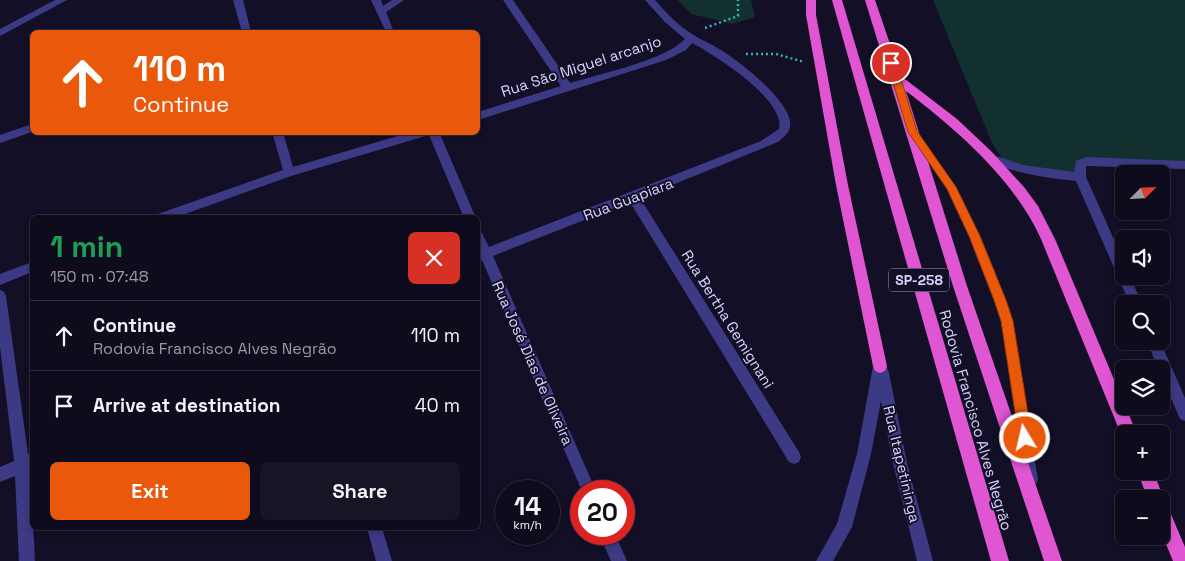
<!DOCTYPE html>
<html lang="en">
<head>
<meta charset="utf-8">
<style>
  body { margin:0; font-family:"Space Grotesk",sans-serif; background:#171425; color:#f1f3f6; height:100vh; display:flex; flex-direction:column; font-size:19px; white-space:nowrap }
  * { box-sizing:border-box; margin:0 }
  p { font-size:16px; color:#9b9ba3 }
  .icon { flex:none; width:28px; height:28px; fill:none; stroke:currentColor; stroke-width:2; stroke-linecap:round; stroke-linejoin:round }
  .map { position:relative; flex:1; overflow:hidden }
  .details { position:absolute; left:30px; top:215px; width:450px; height:315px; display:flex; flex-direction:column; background:#0e0b1c; border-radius:8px; box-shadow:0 2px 8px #0003,0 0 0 1px #2e2b3b }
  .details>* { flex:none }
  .banner { position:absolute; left:30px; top:30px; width:450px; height:105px; border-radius:8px; box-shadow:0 2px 8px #0003,0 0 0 1px #2e2b3b; background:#ea580c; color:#fff; overflow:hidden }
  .needle { width:32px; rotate:66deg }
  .fabs { position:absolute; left:1115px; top:165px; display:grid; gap:10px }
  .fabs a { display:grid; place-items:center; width:55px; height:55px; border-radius:8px; background:#0e0b1c; box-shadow:0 2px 8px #0003,0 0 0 1px #2e2b3b; font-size:25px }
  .speed { position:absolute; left:495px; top:480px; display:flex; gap:10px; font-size:25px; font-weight:700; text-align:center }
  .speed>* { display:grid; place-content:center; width:65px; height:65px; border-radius:50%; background:#0e0b1c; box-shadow:0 2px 8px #0003,0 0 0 1px #2e2b3b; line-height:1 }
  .speed small { font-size:12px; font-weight:400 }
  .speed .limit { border:8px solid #d22; background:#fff; color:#111 }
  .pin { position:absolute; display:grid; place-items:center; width:42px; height:42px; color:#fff; margin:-21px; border:2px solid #fff; border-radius:50%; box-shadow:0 1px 5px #0007 }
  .me { position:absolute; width:55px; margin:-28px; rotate:351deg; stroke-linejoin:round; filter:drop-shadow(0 0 4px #0008) }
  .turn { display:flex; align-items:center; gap:18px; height:105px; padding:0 20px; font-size:22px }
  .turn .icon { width:65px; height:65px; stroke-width:2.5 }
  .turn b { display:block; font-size:35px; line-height:42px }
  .round { display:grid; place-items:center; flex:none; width:52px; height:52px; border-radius:8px; background:#171425 }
  .headline { display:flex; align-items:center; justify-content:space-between; height:85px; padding:0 20px }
  h1 { font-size:30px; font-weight:600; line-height:38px; color:#1e9e55 }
  .cta { display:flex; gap:10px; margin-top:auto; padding:10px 20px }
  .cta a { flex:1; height:58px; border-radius:8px; background:#ea580c; color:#fff; font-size:20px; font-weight:600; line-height:58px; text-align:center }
  .cta a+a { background:#171425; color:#f1f3f6 }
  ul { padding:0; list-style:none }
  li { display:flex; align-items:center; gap:15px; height:70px; padding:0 20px; border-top:1px solid #2e2b3b }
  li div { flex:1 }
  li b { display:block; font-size:19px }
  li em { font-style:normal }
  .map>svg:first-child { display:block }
</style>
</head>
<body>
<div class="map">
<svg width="1185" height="561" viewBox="0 0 1185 561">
  <rect width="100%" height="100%" fill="#130f26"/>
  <!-- green -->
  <path fill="#12302f" d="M678,0H751L755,17L733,24L691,14Z
    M933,0H1185V165L1087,161L1080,177L1007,166L992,143Z"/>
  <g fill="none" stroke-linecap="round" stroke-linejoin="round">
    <!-- path -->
    <path stroke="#2fb8b0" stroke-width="2.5" stroke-dasharray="2 3" stroke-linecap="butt" d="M705,28L738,16V0
      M746,54H776L804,62"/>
    <!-- service -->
    <path fill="#3d3a85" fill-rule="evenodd" d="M916,133L919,134L956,187L980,237L1012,321L1038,480L1036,484L1032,486L1028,484L1026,480L1002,321L970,237L947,189L912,136Z"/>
    <!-- minor -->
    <path fill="#3d3a85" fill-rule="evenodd" d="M233,0H243L251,32H242Z
      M371,0H381L383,6L392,0H404L386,12L394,32H386Z
      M503,0H513L570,83C599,74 666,60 685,39L665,22L645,0H655C666,13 678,25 692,34C700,40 711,43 719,49C737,59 795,104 790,127C789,133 783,138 778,142L640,198L799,452L801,457L799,462L794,464L789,462L630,202L493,256L596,491H582L482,260L478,261V231L482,233L489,247L761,141L779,129C786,100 715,55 692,43L686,50L666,60L478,120V112L561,86Z
      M32,124V132L0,143V135Z
      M272,132H283L293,167L411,132H439L476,218H464L429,135L291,176L174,218H153L155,215L283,170Z
      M990,154L1023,165L1074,172L1076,161L1087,157L1185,161V169L1086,166V177L1124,262V276H1130L1142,304H1130L1076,181C1045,178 1015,173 986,161L984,158L986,155Z
      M32,262V272L0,285V274Z
      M0,290L4,292L6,296L28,454L32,453V467L30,469L35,561H19L15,476L0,482V467L14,461L0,347Z
      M1147,341H1160L1185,398V421L1180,419L1161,375V369H1158Z
      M367,528H382L392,561H376Z
      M599,534H615L627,561H611Z"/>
    <!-- tertiary -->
    <path fill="#3d3a85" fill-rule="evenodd" d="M55,0H67L0,36V29Z
      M880,360L885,362L889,373L907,463L933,561H917L893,463L881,401L871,454L852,527L833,561H816L837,524L857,454L873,366L875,362Z"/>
    <!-- trunk -->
    <path fill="#e055d1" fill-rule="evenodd" d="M806,0H816V15L848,185L887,366L885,371L880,373L875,371L873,366L836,185L806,15Z
      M832,0H842L1009,561H991Z
      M865,0H875L901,76L957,119L992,152L1024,187L1038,206L1055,239L1137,434H1124L1123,439L1041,239C1013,178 958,131 906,91L967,286L1062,561H1044L953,286Z
      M1137,471H1153L1164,499L1163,503L1167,505L1185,547V561H1173L1161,532V499H1148Z"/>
  </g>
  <!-- route -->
  <path fill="#ea580c" stroke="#983908" d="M891,60L896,63L917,131L956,187L980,236L1006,300L1013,321L1032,438L1030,442L1025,444L1021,442L1019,438L1001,321L994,300L969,236L947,189L908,132L887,63Z"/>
  <g text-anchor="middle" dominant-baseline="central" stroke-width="4" stroke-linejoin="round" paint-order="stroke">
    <!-- shield labels -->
    <rect fill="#130f26" stroke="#9e99be" stroke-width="1" x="889" y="268.5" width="60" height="23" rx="4"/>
    <g font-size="14" font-weight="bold" fill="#d9d4ff">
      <text x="919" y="280">SP-258</text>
    </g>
    <!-- street labels -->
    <g font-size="15" fill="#d9d4ff" stroke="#130f26">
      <text transform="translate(581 66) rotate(-18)">Rua São Miguel arcanjo</text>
      <text transform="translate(628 199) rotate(-21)">Rua Guapiara</text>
      <text transform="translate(728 319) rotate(58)">Rua Bertha Gemignani</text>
      <text transform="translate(533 363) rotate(66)">Rua José Dias de Oliveira</text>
      <text transform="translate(976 420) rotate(74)">Rodovia Francisco Alves Negrão</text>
      <text transform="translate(902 464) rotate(77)">Rua Itapetininga</text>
    </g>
  </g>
</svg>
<div class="fabs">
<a><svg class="needle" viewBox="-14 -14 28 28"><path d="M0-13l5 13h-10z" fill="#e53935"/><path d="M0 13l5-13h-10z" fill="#9b9ba3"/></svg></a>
<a><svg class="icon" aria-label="sound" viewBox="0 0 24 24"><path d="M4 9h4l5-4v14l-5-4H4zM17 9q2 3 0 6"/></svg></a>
<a><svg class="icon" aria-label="search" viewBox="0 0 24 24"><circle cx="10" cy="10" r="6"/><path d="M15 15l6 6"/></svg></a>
<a><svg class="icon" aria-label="layers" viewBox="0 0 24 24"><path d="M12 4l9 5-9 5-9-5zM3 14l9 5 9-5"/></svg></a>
<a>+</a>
<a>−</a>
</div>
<div class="speed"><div>14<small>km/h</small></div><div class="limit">20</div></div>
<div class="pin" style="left:891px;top:63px;background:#d93025"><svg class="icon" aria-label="arrive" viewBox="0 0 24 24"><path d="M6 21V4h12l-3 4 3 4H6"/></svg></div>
<svg class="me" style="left:1025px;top:438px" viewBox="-20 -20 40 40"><circle r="17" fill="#ea580c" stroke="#fff" stroke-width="3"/><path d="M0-11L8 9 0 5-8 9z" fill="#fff"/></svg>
<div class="banner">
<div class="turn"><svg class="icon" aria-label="ahead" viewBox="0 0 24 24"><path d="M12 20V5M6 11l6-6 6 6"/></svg><div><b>110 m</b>Continue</div></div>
</div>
<section class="details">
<div class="headline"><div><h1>1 min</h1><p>150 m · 07:48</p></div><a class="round" style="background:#d93025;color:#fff"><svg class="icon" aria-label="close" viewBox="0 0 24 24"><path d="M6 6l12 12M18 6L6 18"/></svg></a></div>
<ul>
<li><svg class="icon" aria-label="ahead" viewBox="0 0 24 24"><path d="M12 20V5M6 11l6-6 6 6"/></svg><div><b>Continue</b><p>Rodovia Francisco Alves Negrão</p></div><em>110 m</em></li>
<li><svg class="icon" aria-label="arrive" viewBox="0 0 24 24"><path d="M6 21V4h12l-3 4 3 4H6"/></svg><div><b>Arrive at destination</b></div><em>40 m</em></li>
</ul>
<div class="cta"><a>Exit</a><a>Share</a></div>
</section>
</div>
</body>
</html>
